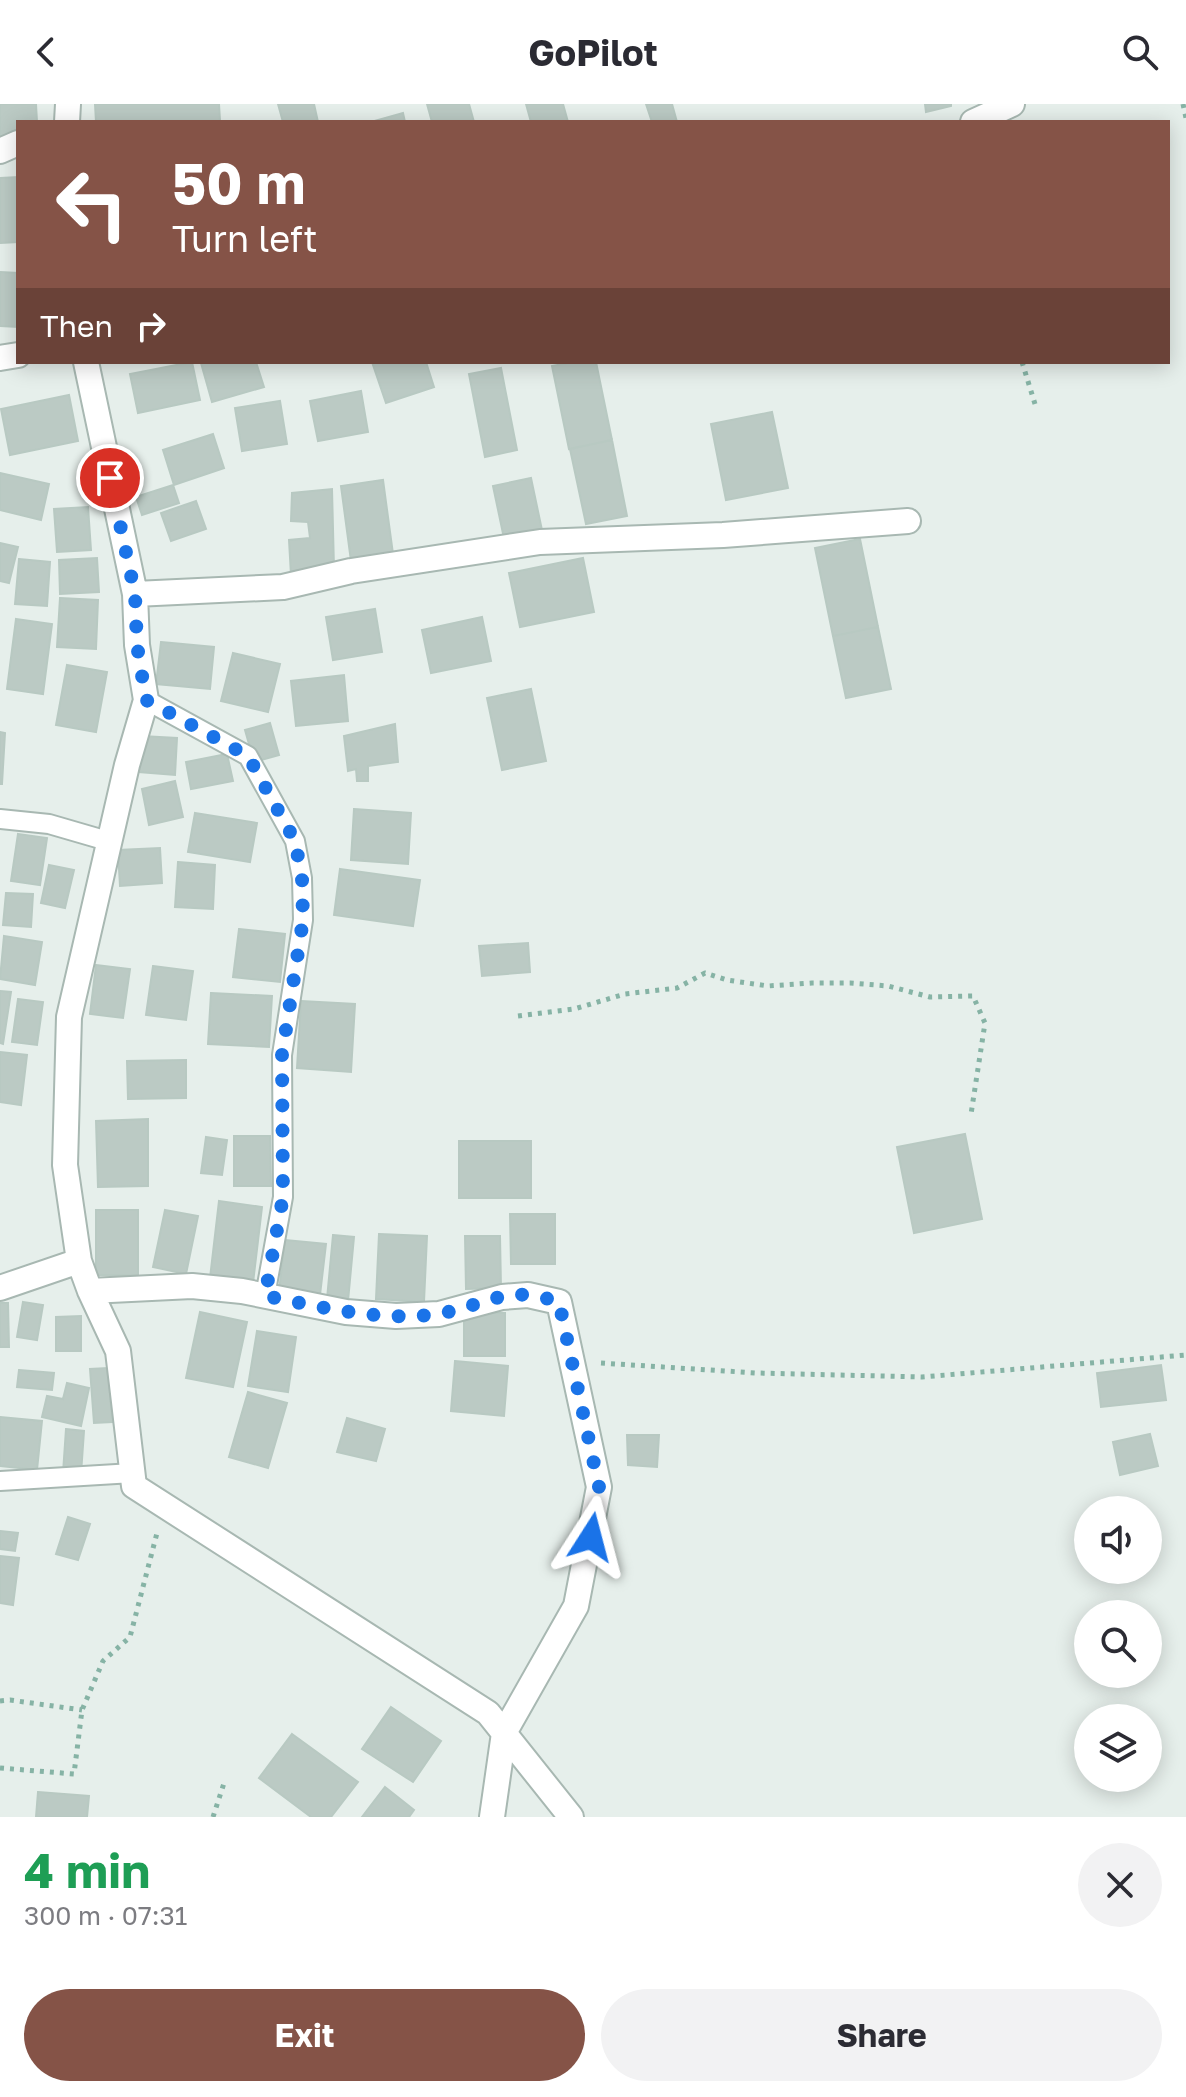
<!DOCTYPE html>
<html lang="en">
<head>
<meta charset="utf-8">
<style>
  body { margin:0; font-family:"Golos Text",sans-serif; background:#f2f2f3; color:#2b2b33; height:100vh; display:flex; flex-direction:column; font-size:30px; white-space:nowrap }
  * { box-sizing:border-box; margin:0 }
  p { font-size:26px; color:#7c7c81 }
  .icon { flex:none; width:44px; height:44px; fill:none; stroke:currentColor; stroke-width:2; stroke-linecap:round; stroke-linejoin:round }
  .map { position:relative; height:1713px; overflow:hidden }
  .drawer { display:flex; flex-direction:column; background:#fff; flex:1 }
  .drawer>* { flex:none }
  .top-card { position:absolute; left:16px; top:16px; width:1154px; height:244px; border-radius:0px; box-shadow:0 4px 20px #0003; background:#855347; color:#fff; overflow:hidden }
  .fabs { position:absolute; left:1074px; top:1392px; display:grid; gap:16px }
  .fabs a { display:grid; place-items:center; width:88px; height:88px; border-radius:50%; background:#fff; box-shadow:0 4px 20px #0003; font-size:40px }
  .pin { position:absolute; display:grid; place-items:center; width:68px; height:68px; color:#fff; margin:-34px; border:4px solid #fff; border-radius:50%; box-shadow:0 2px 8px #0007 }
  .me { position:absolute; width:88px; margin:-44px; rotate:9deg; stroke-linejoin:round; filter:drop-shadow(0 0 6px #0008) }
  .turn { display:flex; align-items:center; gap:28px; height:168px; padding:0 24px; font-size:36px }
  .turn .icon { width:104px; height:104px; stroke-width:2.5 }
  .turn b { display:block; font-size:56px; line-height:68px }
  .then { display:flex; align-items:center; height:76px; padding:0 24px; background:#0003; gap:16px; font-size:30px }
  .round { display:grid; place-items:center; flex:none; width:84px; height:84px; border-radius:42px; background:#f2f2f3 }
  .overview { display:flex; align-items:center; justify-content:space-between; height:136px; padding:0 24px }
  h1 { font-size:48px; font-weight:700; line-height:60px; color:#1e9e55 }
  .cta { display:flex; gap:16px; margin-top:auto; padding:16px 24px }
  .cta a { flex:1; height:92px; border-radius:48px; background:#855347; color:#fff; font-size:32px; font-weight:700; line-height:92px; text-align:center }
  .cta a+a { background:#f2f2f3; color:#2b2b33 }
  header { display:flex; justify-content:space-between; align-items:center; height:104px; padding:0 24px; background:#fff; font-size:36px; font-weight:700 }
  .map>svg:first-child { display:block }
</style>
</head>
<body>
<header><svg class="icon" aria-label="back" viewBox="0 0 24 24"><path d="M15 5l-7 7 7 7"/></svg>GoPilot<svg class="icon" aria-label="search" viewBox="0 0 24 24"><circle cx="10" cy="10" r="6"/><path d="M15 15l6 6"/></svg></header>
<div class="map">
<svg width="1186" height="1713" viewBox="0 0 1186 1713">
  <rect width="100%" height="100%" fill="#e6efeb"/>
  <!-- building -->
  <path fill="#bbcac4" stroke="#b8c9c2" stroke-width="2" d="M0,0H36L37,18H18V31L0,32Z
    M95,0H219L220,17L96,18Z
    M278,0H314L318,18H283Z
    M427,0H469L474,18H432Z
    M526,0H563L568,18H531Z
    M646,0H672L677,18H652Z
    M925,0H951V2L926,8Z
    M403,9L405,18H371Z
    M18,73V138L0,139V74Z
    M0,168L18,169V223L0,222Z
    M192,258L200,296L138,309L130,270Z
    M256,258L264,283L212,298L201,259Z
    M372,258H426L434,283L386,299Z
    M573,258H596L612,336L569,345L552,262Z
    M501,264L517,346L485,353L469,270Z
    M361,287L368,328L318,337L310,297Z
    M69,291L78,337L10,351L1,305Z
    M280,297L287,340L242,347L235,304Z
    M772,308L788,384L726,396L711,320Z
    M213,330L224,364L174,381L163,346Z
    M612,336L627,412L586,420L570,345Z
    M0,369L49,380L41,416L0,406Z
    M531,374L543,431L505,439L493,382Z
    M383,376L393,450L351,457L341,382Z
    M173,381L179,399L142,411L136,393Z
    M332,385L334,465L291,471L289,436L310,434L308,418L291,417L292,389Z
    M196,397L206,425L171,437L161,409Z
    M88,403L91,446L57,448L54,405Z
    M860,435L878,523L833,532L815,444Z
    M0,439L18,443L9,479L0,477Z
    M97,454L99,488L60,490L59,456Z
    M583,454L594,508L520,523L509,469Z
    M19,455L50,458L47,502L15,500Z
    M60,494L98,496L96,545L57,543Z
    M375,505L382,548L333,556L326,513Z
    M482,513L491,557L431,569L422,526Z
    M16,515L52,520L43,590L7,585Z
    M878,523L891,585L846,594L833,532Z
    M161,538L214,543L210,585L156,580Z
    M233,549L280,560L268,608L221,597Z
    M67,561L107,568L96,628L56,621Z
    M344,571L348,617L296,622L291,577Z
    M531,585L546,657L502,666L487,594Z
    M270,619L279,651L254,658L245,626Z
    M395,620L398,658L368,662V677H357L356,665L348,667L344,632Z
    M0,628L5,629L2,680H0Z
    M141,632L177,634L175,671L139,668Z
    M227,650L233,677L191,685L186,658Z
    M175,677L183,713L149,721L142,685Z
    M354,705L411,709L408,760L351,756Z
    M195,709L257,719L250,758L188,748Z
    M18,730L47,734L40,781L11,777Z
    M160,744L162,779L120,782L118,746Z
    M178,758L215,761L213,805L175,803Z
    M49,761L74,766L65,804L41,799Z
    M340,765L420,776L413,822L334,811Z
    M6,789L33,790L31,823L3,821Z
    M239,825L285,830L280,878L233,873Z
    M4,832L42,838L35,881L0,875Z
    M528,839L530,868L482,872L479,842Z
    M96,861L130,865L123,914L90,910Z
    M153,862L193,867L186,916L146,911Z
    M0,887L11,888L3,940L0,939Z
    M211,889L272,892L269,943L208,940Z
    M18,895L43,898L37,941L12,938Z
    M301,897L355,900L351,968L297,964Z
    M0,948L27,951L21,1001L0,998Z
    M186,956V994L128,995L127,957Z
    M148,1015V1082L98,1083L96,1017Z
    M965,1030L982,1115L914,1129L897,1043Z
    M234,1032H270L271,1082H234Z
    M206,1033L227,1036L222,1071L201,1069Z
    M459,1037H531V1094H459Z
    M219,1097L262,1103L253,1179L210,1174Z
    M96,1106H138V1171H96Z
    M165,1106L198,1112L186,1170L153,1163Z
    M510,1110H555V1160H511Z
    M379,1130L427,1132L424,1198L376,1195Z
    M333,1131L354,1133L348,1197L327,1195Z
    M465,1132H500L501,1184L466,1185Z
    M285,1136L326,1140L320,1191L279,1187Z
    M23,1198L43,1201L37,1236L17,1233Z
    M0,1199H8L9,1243H0Z
    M200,1208L247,1218L233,1283L186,1274Z
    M464,1209H505V1252H464Z
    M81,1212V1247H56V1213Z
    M257,1227L296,1233L288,1288L248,1282Z
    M455,1257L508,1262L504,1312L451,1307Z
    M1161,1261L1166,1296L1101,1303L1097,1269Z
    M108,1264L112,1318L94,1319L90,1265Z
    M19,1266L54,1269L52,1286L17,1283Z
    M67,1279L89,1284L81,1322L42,1313L47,1292L63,1295Z
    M248,1288L287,1299L268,1364L229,1353Z
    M0,1313L42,1317L37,1366L0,1362Z
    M347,1314L385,1325L376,1357L337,1348Z
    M66,1325L84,1327L81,1370L63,1369Z
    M1150,1330L1158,1362L1120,1371L1113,1338Z
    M627,1331H659L657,1363L628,1361Z
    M68,1413L90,1420L78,1456L56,1450Z
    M0,1427L18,1429L15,1447L0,1445Z
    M0,1452L19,1454L13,1501L0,1499Z
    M391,1603L441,1637L413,1678L362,1645Z
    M292,1630L358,1678L331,1713H311L259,1674Z
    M385,1683L414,1706L409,1713H362Z
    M38,1688L89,1692L87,1713H36Z"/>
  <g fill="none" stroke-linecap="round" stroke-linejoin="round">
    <defs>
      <path id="service" d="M146,596L248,652L295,737L302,774L303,816L282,951L283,1093L265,1192
        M0,715L49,720L111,738
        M0,1377L133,1369"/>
      <path id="minor" d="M67,18L68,0
        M0,47L18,39
        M86,258L135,490L137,541L146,596L127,661L69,913L65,1061L79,1157L90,1187L118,1247L134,1382L488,1609L571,1713
        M135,490L283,483L351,467L540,438L723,431L908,417
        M0,1184L79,1157
        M90,1187L192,1182L242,1187L346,1208L396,1212L439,1210L502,1193L528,1191L559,1198L599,1383L576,1502L504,1629L492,1713"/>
      <path id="tertiary" d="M973,18L1012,0
        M0,254L18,251"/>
    </defs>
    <!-- service casing -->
    <use href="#service" stroke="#a8b8b2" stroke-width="22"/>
    <!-- minor casing -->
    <use href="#minor" stroke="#a8b8b2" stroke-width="28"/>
    <!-- tertiary casing -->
    <use href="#tertiary" stroke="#a8b8b2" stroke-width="28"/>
    <!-- path -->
    <path stroke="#86b3a5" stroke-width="5" stroke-dasharray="4 6" stroke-linecap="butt" d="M1183,0L1186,14
      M1022,258L1035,300
      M518,912L574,905L625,890L677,884L705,869L727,876L768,882L812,879H850L888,882L930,893L973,892L985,919L971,1010
      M601,1259L756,1269L922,1273L1186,1251
      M0,1597L10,1596L82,1606
      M0,1664L74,1670L82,1606L103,1557L130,1533L157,1429
      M213,1713L224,1679"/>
    <!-- service -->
    <use href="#service" stroke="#fff" stroke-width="18"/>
    <!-- minor -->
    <use href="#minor" stroke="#fff" stroke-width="24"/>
    <!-- tertiary -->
    <use href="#tertiary" stroke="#fff" stroke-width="24"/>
  </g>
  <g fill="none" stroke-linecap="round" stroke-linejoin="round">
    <!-- route -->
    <path stroke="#1a73e8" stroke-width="14" stroke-dasharray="0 25.2" d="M110,374L135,490L137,541L146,596L248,652L295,737L302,774L303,816L282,951L283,1093L265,1192C322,1203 379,1218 437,1210C468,1206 497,1188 528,1191C538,1192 549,1195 559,1198L599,1383L591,1433"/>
  </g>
</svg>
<div class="fabs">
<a><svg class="icon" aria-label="sound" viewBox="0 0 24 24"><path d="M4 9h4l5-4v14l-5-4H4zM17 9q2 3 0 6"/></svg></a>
<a><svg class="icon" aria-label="search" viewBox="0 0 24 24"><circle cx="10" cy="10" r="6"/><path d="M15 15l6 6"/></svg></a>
<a><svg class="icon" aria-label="layers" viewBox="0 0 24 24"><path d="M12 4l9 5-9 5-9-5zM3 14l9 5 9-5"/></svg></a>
</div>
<div class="pin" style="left:110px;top:374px;background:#d93025"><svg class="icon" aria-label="arrive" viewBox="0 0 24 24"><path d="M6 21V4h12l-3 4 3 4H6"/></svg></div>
<svg class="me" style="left:591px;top:1433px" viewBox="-20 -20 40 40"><path d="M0-17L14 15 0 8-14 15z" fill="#1a73e8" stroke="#fff" stroke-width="4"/></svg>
<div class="top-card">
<div class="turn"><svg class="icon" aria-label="left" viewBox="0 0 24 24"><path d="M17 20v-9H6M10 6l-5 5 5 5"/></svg><div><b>50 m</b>Turn left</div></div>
<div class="then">Then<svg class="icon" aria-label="right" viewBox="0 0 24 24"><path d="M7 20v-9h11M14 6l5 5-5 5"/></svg></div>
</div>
</div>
<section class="drawer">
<div class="overview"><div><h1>4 min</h1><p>300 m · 07:31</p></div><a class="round"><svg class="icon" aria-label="close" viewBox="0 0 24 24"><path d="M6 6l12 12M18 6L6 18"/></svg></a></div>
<div class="cta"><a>Exit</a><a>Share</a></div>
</section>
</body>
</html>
